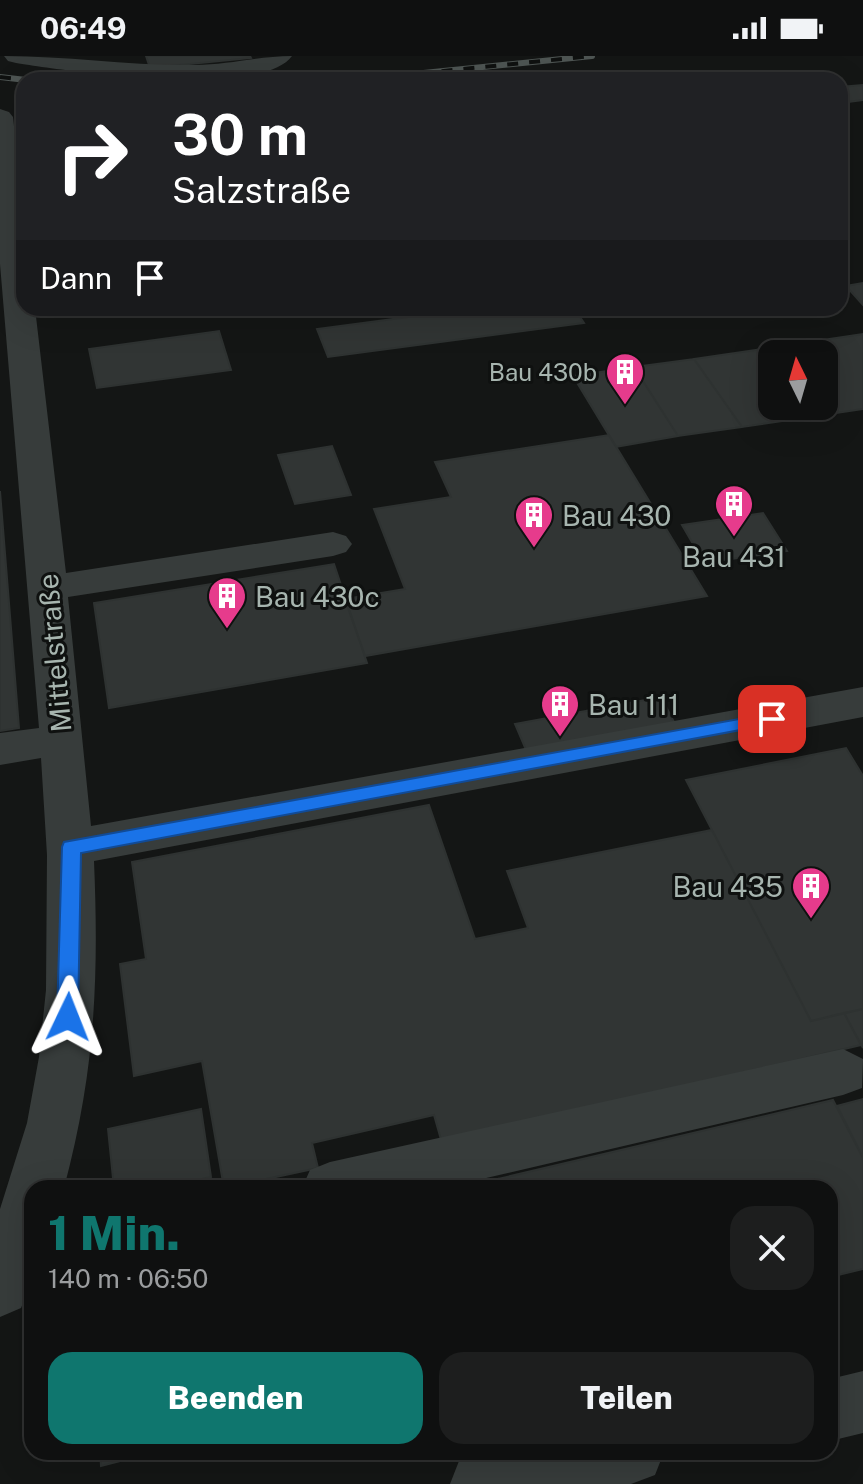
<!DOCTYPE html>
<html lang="de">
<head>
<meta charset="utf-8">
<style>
  body { margin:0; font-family:"Public Sans",sans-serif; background:#1d1e1e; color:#f1f3f6; height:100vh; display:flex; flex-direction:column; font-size:30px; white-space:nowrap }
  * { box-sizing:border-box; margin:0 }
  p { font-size:26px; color:#9b9d9f }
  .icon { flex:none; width:44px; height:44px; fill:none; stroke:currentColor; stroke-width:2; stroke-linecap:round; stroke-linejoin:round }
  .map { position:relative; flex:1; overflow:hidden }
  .panel { position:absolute; left:24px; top:1124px; width:814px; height:280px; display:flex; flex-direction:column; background:#0f1010; border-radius:24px; box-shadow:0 8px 32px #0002,0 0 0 2px #2f3030 }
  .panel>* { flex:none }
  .guide { position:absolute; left:16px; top:16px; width:832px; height:244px; border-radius:24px; box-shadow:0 8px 32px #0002,0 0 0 2px #2f3030; background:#202124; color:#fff; overflow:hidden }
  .needle { width:52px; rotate:355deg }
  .buttons { position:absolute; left:758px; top:284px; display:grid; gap:16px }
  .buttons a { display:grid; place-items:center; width:80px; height:80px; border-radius:16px; background:#0f1010; box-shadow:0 8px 32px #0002,0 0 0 2px #2f3030; font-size:40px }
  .pin { position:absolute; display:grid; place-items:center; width:68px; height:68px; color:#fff; margin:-34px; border-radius:16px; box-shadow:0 4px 12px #0006 }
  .me { position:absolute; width:88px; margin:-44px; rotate:2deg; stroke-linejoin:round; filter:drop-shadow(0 0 6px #0008) }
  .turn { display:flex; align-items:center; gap:28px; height:168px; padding:0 24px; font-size:36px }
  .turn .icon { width:104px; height:104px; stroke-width:2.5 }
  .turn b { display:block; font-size:56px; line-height:68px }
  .then { display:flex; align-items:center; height:76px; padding:0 24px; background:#0003; gap:16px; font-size:30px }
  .round { display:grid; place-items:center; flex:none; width:84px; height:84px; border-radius:24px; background:#1d1e1e }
  .head { display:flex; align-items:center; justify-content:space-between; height:136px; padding:0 24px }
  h1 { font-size:48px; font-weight:800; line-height:60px; color:#0f766e }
  .cta { display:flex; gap:16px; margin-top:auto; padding:16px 24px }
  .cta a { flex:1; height:92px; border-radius:24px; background:#0f766e; color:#fff; font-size:32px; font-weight:800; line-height:92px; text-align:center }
  .cta a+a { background:#1d1e1e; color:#f1f3f6 }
  .status { display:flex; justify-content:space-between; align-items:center; height:56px; padding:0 40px; background:#0f1010; direction:ltr }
  .status svg { height:22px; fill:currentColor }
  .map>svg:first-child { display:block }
</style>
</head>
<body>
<div class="status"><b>06:49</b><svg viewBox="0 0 49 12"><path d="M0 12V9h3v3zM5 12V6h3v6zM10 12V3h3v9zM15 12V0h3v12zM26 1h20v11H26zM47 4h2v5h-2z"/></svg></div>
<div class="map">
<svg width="863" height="1428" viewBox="0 0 863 1428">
  <rect width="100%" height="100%" fill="#141615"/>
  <!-- building -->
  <path fill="#313534" stroke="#2e3231" stroke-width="2" fill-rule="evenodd" d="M146,0H250L251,2L150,12Z
    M863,29V44L840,47V31Z
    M863,227V249L846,230Z
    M476,252H574L584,267L328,301L317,273Z
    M219,275L231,314L97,332L89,293Z
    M863,278V353L742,371L694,303ZM772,298H824V350H772Z
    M694,303L742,371L678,380L634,311Z
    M634,311L678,380L616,391L573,320Z
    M609,379L707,540L365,600L345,543L405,533L374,453L451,441L435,406Z
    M332,390L351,439L295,448L278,399Z
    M0,435L19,672L0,675Z
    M763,457L787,495L704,507L682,469Z
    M334,508L367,607L109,652L94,547Z
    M661,641L675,668L527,696L515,668Z
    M846,692L863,720V953L811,965L686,724Z
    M429,749L475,883L528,872L507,815L712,774L811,965L844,957L861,989L442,1087L434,1059L312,1087L318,1112L224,1132L202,1005L134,1020L120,908L146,903L132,806Z
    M863,953V992L844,957Z
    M863,1043V1102L837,1050Z
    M833,1044L863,1102V1213L830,1221V1132H501L498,1123Z
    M201,1053L211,1121L161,1132H114L108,1073Z
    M498,1123L501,1132H461Z
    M100,1396H155L101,1410Z"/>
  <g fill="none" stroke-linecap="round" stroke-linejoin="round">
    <!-- minor -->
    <path fill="#373c3b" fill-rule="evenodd" d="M4,0C68,0 131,10 195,9C228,9 259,0 292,0C261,43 66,15 16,7L8,5Z
      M0,53L9,56L13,61L24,162V252H35L66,517L333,476L346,480L352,488L346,496L333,500L68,541L91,770L863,631V661L94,805C99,924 95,1016 64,1132H32V1225L21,1252L0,1261V1153L27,1067L39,1001L46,934L47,799L41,702L0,709V677L39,672L0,208Z
      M843,993L863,1003L862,1032L843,1039L443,1132H302L310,1114L330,1106Z
      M863,1315V1377L830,1385V1323Z
      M481,1396H664L655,1419L631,1428H450L459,1405Z"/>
    <defs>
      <path id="rail" d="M0,21L26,24
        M354,24L592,0"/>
    </defs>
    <!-- rail casing -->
    <use href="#rail" stroke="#4e5553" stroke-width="6"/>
    <!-- rail -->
    <use href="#rail" stroke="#0f1110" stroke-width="4" stroke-dasharray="11" stroke-linecap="butt"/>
  </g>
  <!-- route -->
  <path fill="#1a73e8" stroke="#114b97" stroke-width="2" d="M772,657L778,659L780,663L778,667L81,797L78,961L75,968L68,970L60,968L57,961L62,791L64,786Z"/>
  <!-- icons -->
  <defs>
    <symbol id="building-pin" viewBox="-11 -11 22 30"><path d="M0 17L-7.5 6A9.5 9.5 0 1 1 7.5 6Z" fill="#e63b8c" stroke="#0f1110"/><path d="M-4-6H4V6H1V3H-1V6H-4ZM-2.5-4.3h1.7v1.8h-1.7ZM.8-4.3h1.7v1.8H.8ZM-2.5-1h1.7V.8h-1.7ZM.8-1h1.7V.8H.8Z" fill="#fff"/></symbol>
  </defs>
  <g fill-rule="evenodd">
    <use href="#building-pin" x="603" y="294" width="44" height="60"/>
    <use href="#building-pin" x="712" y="426" width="44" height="60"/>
    <use href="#building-pin" x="512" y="437" width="44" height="60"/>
    <use href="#building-pin" x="205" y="518" width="44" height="60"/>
    <use href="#building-pin" x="538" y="626" width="44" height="60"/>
    <use href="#building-pin" x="789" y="808" width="44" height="60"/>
  </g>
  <g text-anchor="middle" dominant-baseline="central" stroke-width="6" stroke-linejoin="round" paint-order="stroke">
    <!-- far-poi labels -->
    <g font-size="24" fill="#a7b5af" stroke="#0f1110" text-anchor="end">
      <text x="597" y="316">Bau 430b</text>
    </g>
    <!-- poi labels -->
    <g font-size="28" fill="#a7b5af" stroke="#0f1110" text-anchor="start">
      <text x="562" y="459">Bau 430</text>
      <text x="734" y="500" text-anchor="middle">Bau 431</text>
      <text x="255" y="540">Bau 430c</text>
      <text x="588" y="648">Bau 111</text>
      <text x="783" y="830" text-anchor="end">Bau 435</text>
    </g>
    <!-- street labels -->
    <g font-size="28" fill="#a7b5af" stroke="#0f1110">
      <text transform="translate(54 597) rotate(-95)">Mittelstraße</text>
    </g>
  </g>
</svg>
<div class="buttons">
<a><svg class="needle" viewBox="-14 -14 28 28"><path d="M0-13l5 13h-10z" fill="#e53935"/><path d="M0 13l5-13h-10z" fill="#9b9d9f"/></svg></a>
</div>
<div class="pin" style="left:772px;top:663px;background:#d93025"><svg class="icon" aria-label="arrive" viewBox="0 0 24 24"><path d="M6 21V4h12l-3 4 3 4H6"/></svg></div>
<svg class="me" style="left:68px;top:961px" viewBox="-20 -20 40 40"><path d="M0-17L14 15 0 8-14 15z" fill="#1a73e8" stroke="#fff" stroke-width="4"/></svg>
<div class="guide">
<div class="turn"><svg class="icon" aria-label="right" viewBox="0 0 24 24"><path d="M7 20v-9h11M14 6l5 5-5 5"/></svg><div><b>30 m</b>Salzstraße</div></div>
<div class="then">Dann<svg class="icon" aria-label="arrive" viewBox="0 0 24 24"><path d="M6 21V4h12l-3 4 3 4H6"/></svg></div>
</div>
<section class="panel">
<div class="head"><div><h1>1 Min.</h1><p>140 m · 06:50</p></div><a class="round"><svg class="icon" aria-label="close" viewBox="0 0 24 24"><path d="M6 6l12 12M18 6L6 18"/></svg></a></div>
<div class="cta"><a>Beenden</a><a>Teilen</a></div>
</section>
</div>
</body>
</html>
